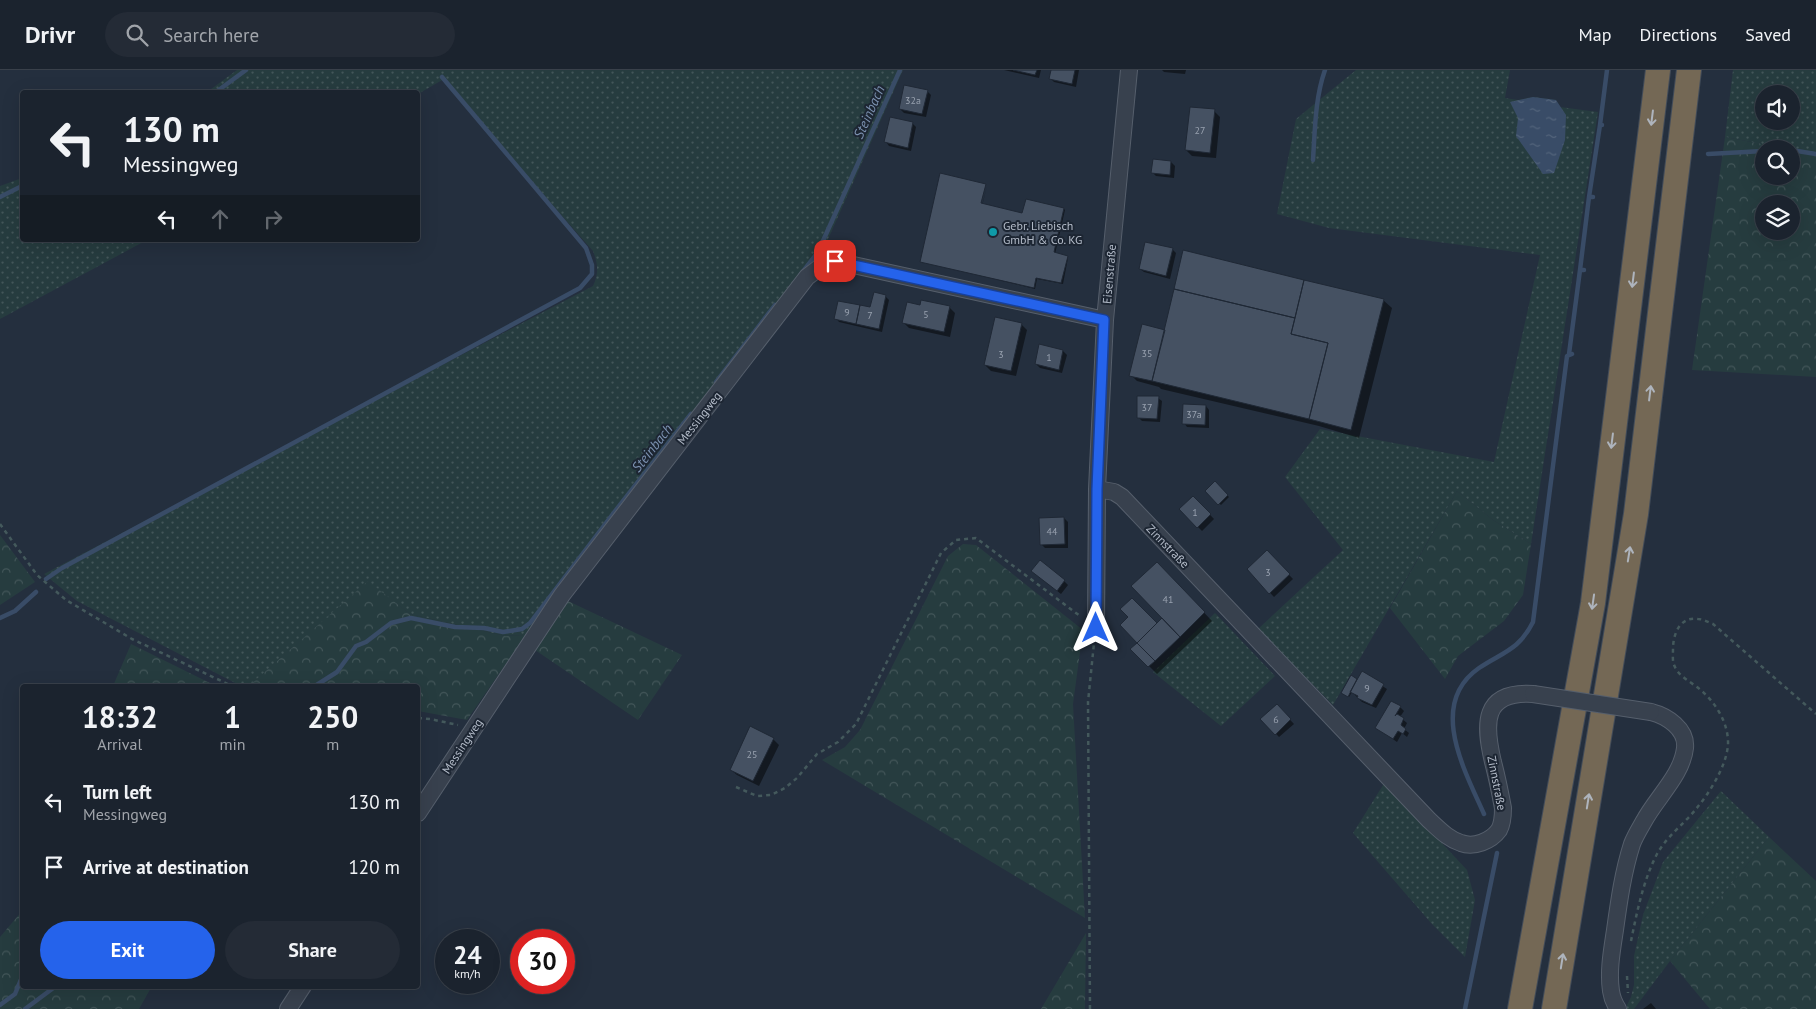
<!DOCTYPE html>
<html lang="en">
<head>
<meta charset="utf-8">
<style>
  body { margin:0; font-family:"PT Sans",sans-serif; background:#242b36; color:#f1f3f6; height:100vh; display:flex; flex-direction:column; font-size:19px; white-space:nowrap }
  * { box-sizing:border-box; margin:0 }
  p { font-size:16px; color:#a0a4aa }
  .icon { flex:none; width:28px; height:28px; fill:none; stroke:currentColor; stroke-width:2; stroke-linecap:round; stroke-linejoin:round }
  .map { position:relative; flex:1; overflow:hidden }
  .side { position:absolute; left:20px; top:614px; width:400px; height:305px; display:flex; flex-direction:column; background:#1b232e; border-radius:5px; box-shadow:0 5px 20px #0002,0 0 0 1px #39404a }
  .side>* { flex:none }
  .guide { position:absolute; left:20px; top:20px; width:400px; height:152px; border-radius:5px; box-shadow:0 5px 20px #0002,0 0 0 1px #39404a; background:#1b232e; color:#f1f3f6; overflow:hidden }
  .controls { position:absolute; left:1755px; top:15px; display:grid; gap:10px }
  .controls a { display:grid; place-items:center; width:45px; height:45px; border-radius:50%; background:#1b232e; box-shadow:0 5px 20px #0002,0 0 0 1px #39404a; font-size:25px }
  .speed { position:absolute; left:435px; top:859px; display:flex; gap:10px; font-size:25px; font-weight:700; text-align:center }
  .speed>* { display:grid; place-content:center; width:65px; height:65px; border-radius:50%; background:#1b232e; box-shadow:0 5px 20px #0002,0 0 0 1px #39404a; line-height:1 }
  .speed small { font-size:12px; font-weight:400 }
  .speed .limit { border:8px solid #d22; background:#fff; color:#111 }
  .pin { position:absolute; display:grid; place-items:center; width:42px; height:42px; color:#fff; margin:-21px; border-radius:10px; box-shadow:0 2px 8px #0006 }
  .me { position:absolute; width:55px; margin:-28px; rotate:0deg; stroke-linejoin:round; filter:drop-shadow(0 0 4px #0008) }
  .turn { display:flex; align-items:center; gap:18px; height:105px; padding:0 20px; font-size:22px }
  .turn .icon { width:65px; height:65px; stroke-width:2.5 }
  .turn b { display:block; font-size:35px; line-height:42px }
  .lanes { display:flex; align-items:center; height:48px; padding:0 20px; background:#0003; justify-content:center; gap:25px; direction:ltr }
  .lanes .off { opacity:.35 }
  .eta { display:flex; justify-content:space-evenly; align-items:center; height:85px; text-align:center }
  .eta b { font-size:30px; font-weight:800; line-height:35px }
  .cta { display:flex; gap:10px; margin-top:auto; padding:10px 20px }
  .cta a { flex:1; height:58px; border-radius:30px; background:#2563eb; color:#fff; font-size:20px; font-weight:800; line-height:58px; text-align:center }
  .cta a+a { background:#242b36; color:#f1f3f6 }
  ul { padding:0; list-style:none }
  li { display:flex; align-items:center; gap:15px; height:65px; padding:0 20px }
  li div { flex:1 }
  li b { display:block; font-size:19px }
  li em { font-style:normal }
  header { display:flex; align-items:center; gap:30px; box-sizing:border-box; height:70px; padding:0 25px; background:#1b232e; border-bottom:1px solid #39404a }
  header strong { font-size:24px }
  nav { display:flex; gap:28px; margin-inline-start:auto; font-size:18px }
  .search { width:350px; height:45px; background:#242b36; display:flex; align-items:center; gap:12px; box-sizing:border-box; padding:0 18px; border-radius:28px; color:#a0a4aa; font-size:19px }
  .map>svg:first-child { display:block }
</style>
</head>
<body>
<header>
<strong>Drivr</strong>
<div class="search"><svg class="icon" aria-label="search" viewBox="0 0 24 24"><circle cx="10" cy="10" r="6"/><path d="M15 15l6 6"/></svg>Search here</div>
<nav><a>Map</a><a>Directions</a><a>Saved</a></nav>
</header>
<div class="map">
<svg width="1816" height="939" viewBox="0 0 1816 939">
  <defs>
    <pattern id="grass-dots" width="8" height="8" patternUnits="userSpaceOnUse" patternTransform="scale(1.25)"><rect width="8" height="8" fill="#263c3f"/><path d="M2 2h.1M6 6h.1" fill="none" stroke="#435659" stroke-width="1.8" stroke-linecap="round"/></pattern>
    <pattern id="forest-crowns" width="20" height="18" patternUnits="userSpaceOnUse" patternTransform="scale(1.25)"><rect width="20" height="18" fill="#263c3f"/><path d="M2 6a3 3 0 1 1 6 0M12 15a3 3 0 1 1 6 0" fill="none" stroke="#435659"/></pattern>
    <pattern id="water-ripples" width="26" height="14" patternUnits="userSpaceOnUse" patternTransform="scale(1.25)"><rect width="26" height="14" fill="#394c67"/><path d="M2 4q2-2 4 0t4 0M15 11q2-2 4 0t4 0" fill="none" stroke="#53647b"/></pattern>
  </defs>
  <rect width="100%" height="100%" fill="#242f3e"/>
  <!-- grass -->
  <path fill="url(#grass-dots)" fill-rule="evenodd" d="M237,0H903L821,185L569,505L526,565L505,566L410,544L368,512L249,616H241L77,531L44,504L593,216C599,203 598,194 593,181L452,21L444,9L418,24L207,22Z
    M1356,0H1510L1505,28L1518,30L1533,27L1556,30L1560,37L1598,42L1531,474L1493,450L1457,421L1333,635L1258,559L1343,480L1285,407L1320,359L1494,392L1540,185L1329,158L1277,144L1296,49Z
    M1733,0H1816V84L1725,67ZM1764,24H1791V51H1764Z
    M22,108V170H147L0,249V116Z
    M1215,543L1275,606L1221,656L1153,602Z
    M1385,712L1467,800L1475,830L1465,887L1431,853L1353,763Z
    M1721,721L1769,767L1670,891L1634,939H1627V935L1631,927L1634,915V886L1643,845L1663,792Z"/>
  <!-- forest -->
  <path fill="url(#forest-crowns)" fill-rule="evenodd" d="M1725,67L1790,79H1764V106H1791V79L1816,84V307L1692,300ZM1764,134H1791V161H1764Z
    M1457,421L1493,450L1531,474L1523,525L1504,551L1458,586L1445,609L1390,538Z
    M0,465L35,512L0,535Z
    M963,474L976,475L1083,560L1073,634L1085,848L822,690L845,677L860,660L948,486Z
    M368,511L410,544L505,566L526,565L467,650L418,641V616H249Z
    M568,531L682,585L638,650L535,580Z
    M131,574L216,616H113Z
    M1769,767L1816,811V939H1710L1670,891Z
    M22,841V916H152L139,939H0V867Z
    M1086,863L1085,939H1041Z"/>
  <!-- water -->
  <path fill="url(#water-ripples)" d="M1533,27L1556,30L1566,45L1565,70L1554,103L1543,104L1516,66L1518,48L1510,32Z"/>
  <!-- shadow -->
  <path fill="#0007" d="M1004,0H1041L1039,8Z
    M1052,0H1079L1076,17L1054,12L1050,8Z
    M1162,0H1186L1185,4L1164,2Z
    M927,21L931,25L926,47L904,43L900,39Z
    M1214,41L1220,47L1216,88L1192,86L1186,80Z
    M912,53L916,57L911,81L889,76L886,72Z
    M1171,92L1175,96L1174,108L1156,106L1153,103Z
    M987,116L982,135L1023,144L1064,139L1065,140L1055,184L1068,188L1063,214L1037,209L1035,219L921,191L979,139L981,140Z
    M1172,179L1176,183L1170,209L1144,202L1140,199Z
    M885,226L889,230L882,262L839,252L836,248L871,239Z
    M1383,230L1392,238L1359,368L1319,356L1161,319L1159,317L1137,311L1131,305L1165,261Z
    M921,237H949L955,243L950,267L909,258L903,252Z
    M1021,254L1027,260L1016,306L991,301L985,295Z
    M1040,276L1063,281L1067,285L1062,303L1040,298L1036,294Z
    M1158,328L1162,331L1160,352L1142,351L1138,347Z
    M1206,336L1209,340V358L1187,357L1184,353Z
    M1215,413L1229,427L1221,435L1207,421Z
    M1193,427L1214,449L1202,461L1180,439Z
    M1064,448L1068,452V478H1045L1041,474Z
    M1267,482L1293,509L1274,527L1248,499Z
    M1157,493L1212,551L1157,604L1132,579L1164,548Z
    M1037,505L1064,511L1068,515L1061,524Z
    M1362,603L1387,619L1376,638L1362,632L1352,622L1349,627L1344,624L1356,610L1358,611Z
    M1277,636L1294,654L1279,667L1262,649Z
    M1400,637L1404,641L1400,647L1407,653L1404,659L1409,663L1407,667L1402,663L1397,672L1377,658Z
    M773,669L779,675L759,716L737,705L731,700Z
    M1651,933L1656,939H1643Z"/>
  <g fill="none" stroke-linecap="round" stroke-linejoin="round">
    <!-- stream -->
    <path stroke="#394c67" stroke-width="4.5" d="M216,22L246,0
      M1600,55L1607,0
      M1791,80L1816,84
      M1708,84L1764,81
      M1313,90C1315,60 1315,28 1325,0
      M0,127L22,116
      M1589,127L1600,55H1602
      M1580,200L1589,127H1593
      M801,204L818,182L900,0
      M1569,284L1580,200H1584
      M716,312L775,235
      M46,509L62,498L580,218L592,204V195L586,178L442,7
      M0,548L15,541L36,522
      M315,616L337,602L356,576L366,572L391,553L411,548L455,557L484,558L503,562L522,559L530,553L619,436L691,344
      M1484,744C1465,701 1427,634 1479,598C1503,582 1519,580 1533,552L1567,286L1572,284
      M0,935L15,924L22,907
      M25,939L56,916
      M1465,939L1497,783"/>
  </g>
  <!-- building -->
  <path fill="#455162" stroke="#1f2835" d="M1013,0H1037L1035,5Z
    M1051,0H1075L1072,14L1049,9Z
    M904,15L928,20L922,44L899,39Z
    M1190,37L1215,39L1210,83L1185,80Z
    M890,47L913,52L908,78L884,72Z
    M1153,89L1171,91L1170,105L1151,103Z
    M940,103L986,114L981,133L1022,143L1026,129L1064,138L1054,182L1068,186L1061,213L1036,208L1034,218L920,192Z
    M1145,172L1173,178L1166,206L1139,199Z
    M1183,180L1304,210L1295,248L1174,219Z
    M1304,210L1384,229L1351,360L1309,349L1328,273L1291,264Z
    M1174,219L1295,248L1291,264L1328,273L1309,349L1152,311Z
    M874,222L886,225L879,259L856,254L860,235L870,237Z
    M921,230L950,236L944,262L902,253L907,232L920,235Z
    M838,231L860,235L856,254L834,249Z
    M995,247L1022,253L1011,301L984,295Z
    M1142,254L1165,260L1152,311L1129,306Z
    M1039,274L1063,280L1059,300L1035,294Z
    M1137,326H1159L1157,349L1137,348Z
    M1183,334L1206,335L1205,355L1182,354Z
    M1215,411L1228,425L1218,435L1205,421Z
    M1193,426L1211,444L1197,458L1179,439Z
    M1064,447L1065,474L1040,475L1039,448Z
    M1267,480L1290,504L1269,524L1247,499Z
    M1040,490L1065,510L1057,521L1031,501Z
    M1157,492L1205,542L1180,567L1131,516Z
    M1132,528L1157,553L1137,573L1120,555L1128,547L1120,539Z
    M1162,548L1180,567L1155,591L1137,573Z
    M1137,573L1155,591L1148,597L1130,579Z
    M1362,601L1384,614L1372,635L1357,628L1358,626L1350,622Z
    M1351,605L1357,609L1348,627L1341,623Z
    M1391,631L1401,636L1395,646L1397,644L1404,648L1401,655L1406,659L1403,664L1398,661L1393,669L1375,658Z
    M1277,634L1291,649L1275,665L1260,649Z
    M750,656L774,668L753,711L730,700Z"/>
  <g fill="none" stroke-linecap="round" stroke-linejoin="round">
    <defs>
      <path id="minor" d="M1097,419L1114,422L1122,427L1429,750C1439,759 1448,769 1461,773C1474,778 1491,771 1499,760C1503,753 1503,745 1503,738C1500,722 1497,707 1493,692C1484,654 1482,621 1533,624
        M1096,558L1097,419L1105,250L1129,0
        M418,743L562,525L807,207L823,195L835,191L1105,250
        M288,939L303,916
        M1618,939C1614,933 1612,928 1611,921C1608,901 1612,880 1615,860C1619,831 1623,802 1632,774C1635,766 1640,758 1644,751C1657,727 1682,705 1685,678C1687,659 1667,646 1651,642"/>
      <path id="highway" d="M1520,939L1593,533L1658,0
        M1554,939L1636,444L1689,0"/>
    </defs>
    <!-- minor casing -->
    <use href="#minor" stroke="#565f6c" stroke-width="18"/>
    <!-- highway casing -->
    <use href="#highway" stroke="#434c59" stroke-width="26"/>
    <!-- path -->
    <path stroke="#44595c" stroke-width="2.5" stroke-dasharray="4 4" stroke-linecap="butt" d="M0,454L37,505L66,530L132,569L232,616
      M418,648L430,649L458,655
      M736,717L757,726L771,725L785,718L797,708L817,684L838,672L856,654L941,483L956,470L976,468L1080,546
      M1631,871C1637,842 1643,811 1657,784C1667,766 1684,754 1696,739C1710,722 1726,697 1728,675C1729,652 1714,630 1697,617C1689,611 1679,606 1675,597C1672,592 1673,585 1673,579C1673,564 1680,546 1698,549C1703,549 1708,552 1713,554L1816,644
      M1627,906L1628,923
      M1090,939L1088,632L1094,573"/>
    <!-- minor -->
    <use href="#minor" stroke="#38414e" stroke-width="16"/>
    <!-- highway -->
    <use href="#highway" stroke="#746855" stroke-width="24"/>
    <defs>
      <path id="minor-bridge" d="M1533,624L1651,642"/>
    </defs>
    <!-- minor-bridge casing -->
    <use href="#minor-bridge" stroke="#565f6c" stroke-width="18" stroke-linecap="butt"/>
    <!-- minor-bridge -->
    <use href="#minor-bridge" stroke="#38414e" stroke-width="16"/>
  </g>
  <!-- one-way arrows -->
  <defs><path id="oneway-shaft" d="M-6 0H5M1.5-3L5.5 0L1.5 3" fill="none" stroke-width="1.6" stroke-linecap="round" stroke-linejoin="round" transform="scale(1.25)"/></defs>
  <g stroke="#aeb4bd">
    <use href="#oneway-shaft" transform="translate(1652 48) rotate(97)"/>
    <use href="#oneway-shaft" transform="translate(1633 210) rotate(97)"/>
    <use href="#oneway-shaft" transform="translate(1650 323) rotate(-83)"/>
    <use href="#oneway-shaft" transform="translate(1612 371) rotate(97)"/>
    <use href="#oneway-shaft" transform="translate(1629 484) rotate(-81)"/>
    <use href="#oneway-shaft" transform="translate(1593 532) rotate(98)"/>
    <use href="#oneway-shaft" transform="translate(1588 731) rotate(-81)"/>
    <use href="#oneway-shaft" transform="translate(1562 891) rotate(-81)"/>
  </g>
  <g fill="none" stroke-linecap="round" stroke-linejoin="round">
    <defs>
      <path id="route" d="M835,191L1104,250L1097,419L1096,558"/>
    </defs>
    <!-- route casing -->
    <use href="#route" stroke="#184099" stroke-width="12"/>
    <!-- route -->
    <use href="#route" stroke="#2563eb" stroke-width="9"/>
  </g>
  <!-- markers -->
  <circle fill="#0f9aa8" stroke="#1d2633" stroke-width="2" cx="993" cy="162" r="5"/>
  <g text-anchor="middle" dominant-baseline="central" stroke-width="4" stroke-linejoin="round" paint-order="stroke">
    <!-- number labels -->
    <g font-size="10" fill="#98a1af">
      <text x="913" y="30">32a</text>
      <text x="1200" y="60">27</text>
      <text x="847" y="242">9</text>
      <text x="926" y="244">5</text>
      <text x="870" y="245">7</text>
      <text x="1147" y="283">35</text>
      <text x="1001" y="284">3</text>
      <text x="1049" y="287">1</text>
      <text x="1147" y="337">37</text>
      <text x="1194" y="344">37a</text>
      <text x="1195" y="442">1</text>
      <text x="1052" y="461">44</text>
      <text x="1268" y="502">3</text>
      <text x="1168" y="529">41</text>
      <text x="1367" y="618">9</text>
      <text x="1276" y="649">6</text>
      <text x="752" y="684">25</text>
    </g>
    <!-- poi labels -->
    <g font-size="12" fill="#b4bcc9" stroke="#1d2633" text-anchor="start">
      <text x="1003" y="155">Gebr. Liebisch<tspan x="1003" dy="14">GmbH &amp; Co. KG</tspan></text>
    </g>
    <!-- street labels -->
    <g font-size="12" fill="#b4bcc9" stroke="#1d2633">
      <text transform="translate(1109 204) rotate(-85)">Eisenstraße</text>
      <text transform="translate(699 348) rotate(-52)">Messingweg</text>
      <text transform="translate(1168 476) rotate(46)">Zinnstraße</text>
      <text transform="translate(462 676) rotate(-57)">Messingweg</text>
      <text transform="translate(1497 713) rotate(79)">Zinnstraße</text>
    </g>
    <!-- water labels -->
    <g font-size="14" font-style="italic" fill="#7c92b1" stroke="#1d2633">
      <text transform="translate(869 42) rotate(-66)">Steinbach</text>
      <text transform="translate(652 378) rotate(-52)">Steinbach</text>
    </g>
  </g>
</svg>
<div class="controls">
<a><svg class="icon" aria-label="sound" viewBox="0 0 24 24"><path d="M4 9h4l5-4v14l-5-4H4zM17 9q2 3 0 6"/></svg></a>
<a><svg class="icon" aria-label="search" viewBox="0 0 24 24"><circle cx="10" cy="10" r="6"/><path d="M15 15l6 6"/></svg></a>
<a><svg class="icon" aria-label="layers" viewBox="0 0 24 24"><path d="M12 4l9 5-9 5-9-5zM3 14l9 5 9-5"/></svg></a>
</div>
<div class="speed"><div>24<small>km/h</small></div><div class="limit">30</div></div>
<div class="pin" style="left:835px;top:191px;background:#d93025"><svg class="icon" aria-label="arrive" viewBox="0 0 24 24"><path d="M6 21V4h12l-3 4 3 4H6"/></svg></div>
<svg class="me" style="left:1096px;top:558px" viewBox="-20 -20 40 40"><path d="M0-17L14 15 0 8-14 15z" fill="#2563eb" stroke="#fff" stroke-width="4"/></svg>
<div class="guide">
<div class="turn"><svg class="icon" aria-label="left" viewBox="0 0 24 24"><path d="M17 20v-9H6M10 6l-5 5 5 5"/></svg><div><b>130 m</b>Messingweg</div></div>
<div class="lanes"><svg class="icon" aria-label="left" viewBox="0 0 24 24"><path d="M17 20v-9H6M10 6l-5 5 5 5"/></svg><svg class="icon off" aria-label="ahead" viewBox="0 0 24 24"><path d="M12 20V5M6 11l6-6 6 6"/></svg><svg class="icon off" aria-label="right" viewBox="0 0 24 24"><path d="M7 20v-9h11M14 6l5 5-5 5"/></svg></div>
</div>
<section class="side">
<div class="eta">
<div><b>18:32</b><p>Arrival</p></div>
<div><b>1</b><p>min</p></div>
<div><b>250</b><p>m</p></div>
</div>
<ul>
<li><svg class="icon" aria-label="left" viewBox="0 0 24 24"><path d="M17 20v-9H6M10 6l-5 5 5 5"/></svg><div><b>Turn left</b><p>Messingweg</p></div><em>130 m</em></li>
<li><svg class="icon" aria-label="arrive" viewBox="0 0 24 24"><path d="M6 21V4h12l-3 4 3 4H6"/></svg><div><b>Arrive at destination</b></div><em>120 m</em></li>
</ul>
<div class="cta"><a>Exit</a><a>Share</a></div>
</section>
</div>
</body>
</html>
